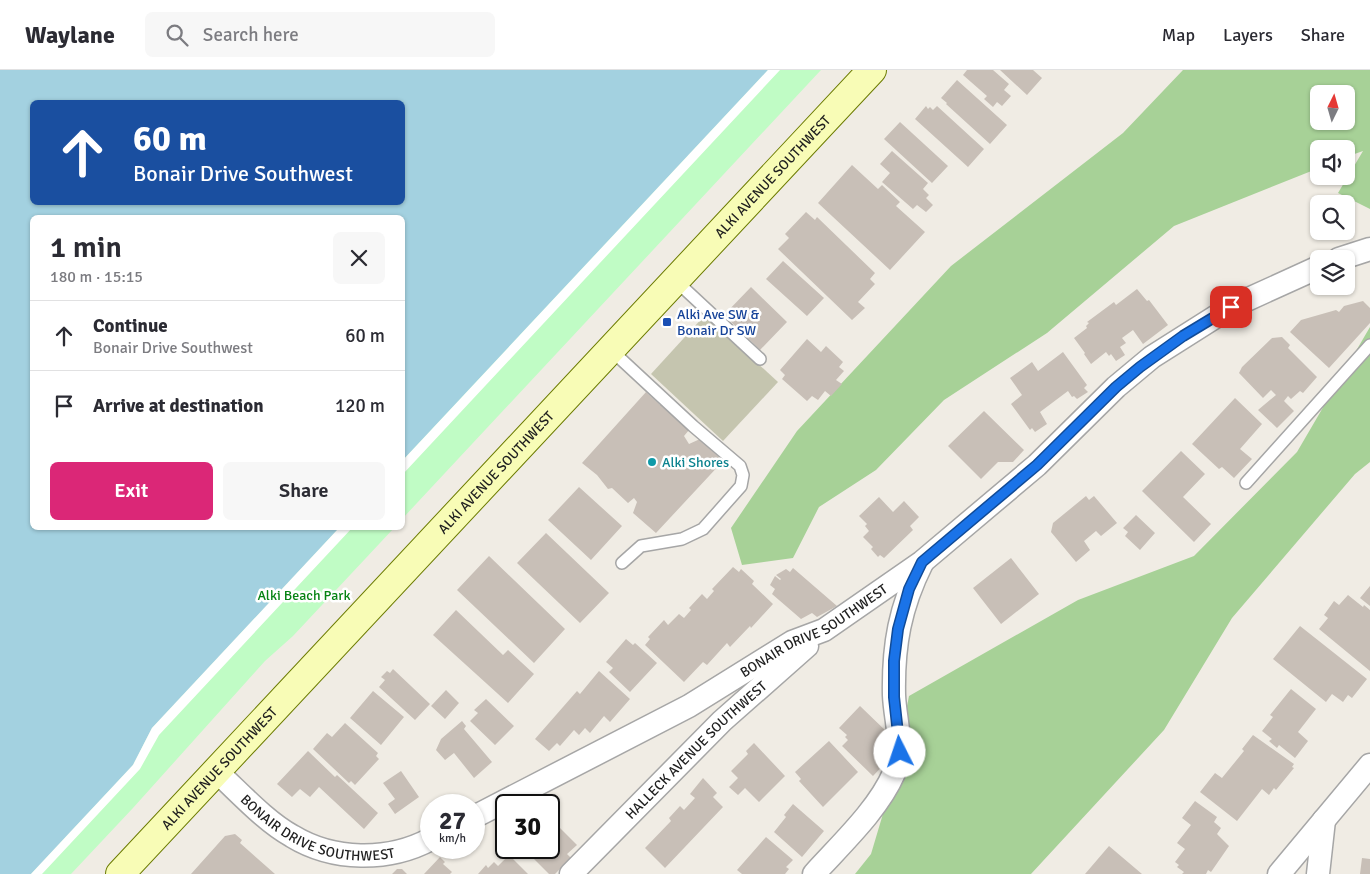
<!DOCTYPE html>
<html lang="en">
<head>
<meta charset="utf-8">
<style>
  body { margin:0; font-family:Signika,sans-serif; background:#f7f7f7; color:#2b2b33; height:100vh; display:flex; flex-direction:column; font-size:19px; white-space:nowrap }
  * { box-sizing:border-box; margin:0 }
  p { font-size:16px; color:#7c7c81 }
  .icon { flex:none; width:28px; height:28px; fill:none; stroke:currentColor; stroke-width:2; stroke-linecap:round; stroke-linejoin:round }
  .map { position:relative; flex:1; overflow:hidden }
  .sheet { position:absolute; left:30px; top:145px; width:375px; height:315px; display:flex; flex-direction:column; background:#fff; border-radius:8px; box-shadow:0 1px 4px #0004 }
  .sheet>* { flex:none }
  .top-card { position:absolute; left:30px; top:30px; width:375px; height:105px; border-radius:8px; box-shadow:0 1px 4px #0004; background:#1a4fa0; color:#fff; overflow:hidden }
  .needle { width:32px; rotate:5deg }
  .controls { position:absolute; left:1310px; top:15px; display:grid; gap:10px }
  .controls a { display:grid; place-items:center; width:45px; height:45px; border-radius:8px; background:#fff; box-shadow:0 1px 4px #0004; font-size:25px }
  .speed { position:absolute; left:420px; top:724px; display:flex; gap:10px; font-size:25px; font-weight:700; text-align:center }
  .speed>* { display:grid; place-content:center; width:65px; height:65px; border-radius:50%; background:#fff; box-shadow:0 1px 4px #0004; line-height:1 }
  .speed small { font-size:12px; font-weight:400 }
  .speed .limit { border:2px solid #111; border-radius:8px; background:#fff; color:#111 }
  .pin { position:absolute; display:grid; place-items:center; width:42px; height:42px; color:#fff; margin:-21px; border-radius:10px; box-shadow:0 2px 8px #0006 }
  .me { position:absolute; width:55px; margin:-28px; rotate:356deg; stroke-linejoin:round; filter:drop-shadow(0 0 4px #0008) }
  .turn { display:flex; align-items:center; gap:18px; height:105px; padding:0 20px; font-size:22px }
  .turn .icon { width:65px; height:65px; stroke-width:2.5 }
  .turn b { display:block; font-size:35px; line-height:42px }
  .round { display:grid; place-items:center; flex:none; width:52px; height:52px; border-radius:8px; background:#f7f7f7 }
  .overview { display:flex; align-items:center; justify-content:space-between; height:85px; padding:0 20px }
  h1 { font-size:30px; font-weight:600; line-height:38px }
  .button { display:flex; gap:10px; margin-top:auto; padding:10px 20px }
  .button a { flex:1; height:58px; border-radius:8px; background:#db2777; color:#fff; font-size:20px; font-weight:600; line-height:58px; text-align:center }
  .button a+a { background:#f7f7f7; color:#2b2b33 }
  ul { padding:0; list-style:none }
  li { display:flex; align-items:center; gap:15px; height:70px; padding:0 20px; border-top:1px solid #e1e1e2 }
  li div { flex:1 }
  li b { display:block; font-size:19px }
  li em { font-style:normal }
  header { display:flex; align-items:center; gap:30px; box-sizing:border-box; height:70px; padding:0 25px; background:#fff; border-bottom:1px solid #e1e1e2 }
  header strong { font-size:24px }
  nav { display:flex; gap:28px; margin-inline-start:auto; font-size:18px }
  .search { width:350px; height:45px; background:#f7f7f7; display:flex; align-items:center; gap:12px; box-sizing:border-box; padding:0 18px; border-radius:8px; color:#7c7c81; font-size:19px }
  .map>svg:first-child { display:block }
</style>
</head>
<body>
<header>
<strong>Waylane</strong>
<div class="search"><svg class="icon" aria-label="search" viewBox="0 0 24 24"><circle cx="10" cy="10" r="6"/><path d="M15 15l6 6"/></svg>Search here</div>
<nav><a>Map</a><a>Layers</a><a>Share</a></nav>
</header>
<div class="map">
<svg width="1370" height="804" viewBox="0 0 1370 804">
  <rect width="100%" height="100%" fill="#f0ece4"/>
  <!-- construction -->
  <path fill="#c5c5af" d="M705,245L778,312L723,371L651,304Z"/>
  <!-- forest -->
  <path fill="#a7d197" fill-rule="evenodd" d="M1183,0H1370V139L1338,123L1363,81L1346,87V79H1319V98L1174,156L1047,263L944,330L876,400L819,437L793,488L742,495L731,458L797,361L951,196L1123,63ZM1319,24H1346V51H1319Z
    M1370,257V392L1355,404L1232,548L1164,660L1031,804H855L871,784L891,717L909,626L1078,530L1194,486L1297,382Z"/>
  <!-- park -->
  <path fill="#c0fcc5" d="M768,0H821L403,448L402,390Z
    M339,458H394L293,566L265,591L133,738L71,804H31L133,695L152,658Z"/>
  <!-- water -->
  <path fill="#a3d1e0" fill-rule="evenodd" d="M0,0H768L403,390L402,148H32V458H339L152,658L133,695L31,804H0ZM32,32H402V132H32Z"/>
  <!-- pier -->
  <path fill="#fff" d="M768,0H780L403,404V390Z
    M339,458H352L159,665L140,699L42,804H31L133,695L152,658Z"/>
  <!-- building -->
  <path fill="#c8bfb7" d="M967,0H993L1009,14L1004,20L1011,26L1002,36L997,32L993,37L984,29L987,26L963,5Z
    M1000,0H1033L1042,8L1027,25Z
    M957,10L1007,55L990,74L946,34L947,33L941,28Z
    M926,36L928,39L930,37L933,40L937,36L984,79L968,97L915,49Z
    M900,52L948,96L932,113L884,69Z
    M892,81L928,113L923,119L929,125L926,128L933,135L926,142L917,135L913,139L882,112L890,103L880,94Z
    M852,95L878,119L882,115L900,132L896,136L925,162L890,200L818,133Z
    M806,142L815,150L817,147L875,203L870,209L875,214L858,232L865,238L852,250L778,179L789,168L785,164Z
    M783,191L824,228L807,246L766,209Z
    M751,217L787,252L760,280L724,245Z
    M1137,219L1147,231L1149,230L1168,255L1143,274L1133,260L1122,268L1126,273L1120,277L1125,285L1116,291L1111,284L1109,286L1106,282L1091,294L1084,284L1085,283L1074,268L1087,258L1086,256L1089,253L1087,252L1114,232L1116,235Z
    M1363,231L1370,238V253L1329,298L1290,262L1301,250L1336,240L1339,242L1344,236Z
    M1282,267L1290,275L1288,278L1317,307L1303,323L1300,321L1291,329L1288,326L1284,331L1294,341L1277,358L1258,340L1276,325L1271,320L1263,328L1239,303L1242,297L1272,268Z
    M807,269L821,282L826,276L843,292L839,297L844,301L836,310L842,314L831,326L825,321L818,330L812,326L807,331L782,309L785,305L780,300Z
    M1063,282L1087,315L1084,318L1088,322L1077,329L1074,326L1072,327L1068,321L1040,342L1047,354L1035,362L1032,358L1030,360L1011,334L1022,325L1010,308L1032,292L1038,301Z
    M646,322L660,335L663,334L677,345L675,348L689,360L684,366L689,374L700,369L723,391L656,463L633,443L637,432L634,428L628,433L612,418L608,419L597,405L582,393Z
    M1235,328L1262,354L1240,379L1252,389L1234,408L1222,397L1219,399L1192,374Z
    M984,341L1024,380L1013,392H998L981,409L948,376Z
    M1181,381L1205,404L1183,427L1211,454L1194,472L1142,421Z
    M579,417L622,456L591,490L548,450Z
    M1086,426L1089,430L1094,426L1117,453L1101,466L1096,461L1084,471L1090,480L1076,492L1051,462L1053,453Z
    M879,427L893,442L904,431L919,447L910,456L913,460L884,488L880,485L878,487L871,479L873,477L863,467L869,461L865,456L867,454L859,446Z
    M1136,445L1155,463L1140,480L1125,466L1128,462L1123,458Z
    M546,463L609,523L580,553L517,493Z
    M489,486L565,559L534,593L457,520Z
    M1011,488L1039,524L1001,554L973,518Z
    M733,497L739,502L741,499L754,511L752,514L773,534L751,558L750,556L730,577L727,573L707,595L703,592L684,612L645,575L650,569L648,567L664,550L668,555L679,544L684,548L691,540L689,538L702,524L707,529L714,521L712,519Z
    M793,498L837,536L817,547L812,543L801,549L772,524L775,519L770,515L775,506L780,510L781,509L776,505L786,499L790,502Z
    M1370,516V536L1360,528Z
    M1348,525L1363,537L1364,535L1370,540V601L1319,559L1328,548L1324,545L1334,531L1339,535Z
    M456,540L503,585L508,580L534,604L508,633L433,565Z
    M1300,556L1367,609L1352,628L1348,625L1343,632L1332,624L1326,632L1273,589Z
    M626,569L633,575L635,573L657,593L630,622L609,602L613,598L606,592Z
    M393,599L430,634L415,650L379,617L385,610L381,607L387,601L390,603Z
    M599,601L630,629L610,652L604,646L590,663L585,658L579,665L574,660L560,676L557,673L549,681L535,669L577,621L580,624Z
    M1291,619L1316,639L1298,662L1308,671L1295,688L1279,675L1277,678L1269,671L1272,669L1262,661L1273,647L1270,645Z
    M446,620L459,633L445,649L431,636Z
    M373,621L404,647L381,675L350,648Z
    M486,629L514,656L495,675L470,651L478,643L474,640Z
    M860,636L887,662L878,672L892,686L873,706L842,676L848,670L845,667L847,665L839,658Z
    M462,651L466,656L464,659L492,692L474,708L454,683L445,690L436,680L441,669Z
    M345,653L378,683L376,686L379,689L355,715L351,711L349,713L313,679L327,663L332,667Z
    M1253,665L1294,694L1292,697L1294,698L1276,720L1274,718L1269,725L1262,719L1237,751L1200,722L1215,703L1222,708L1244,681L1242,679Z
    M829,671L858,702L823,737L799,711L801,709L795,702Z
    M754,673L785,706L759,732L745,718L738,725L729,717L738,708L731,701L748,684L746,681Z
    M308,681L335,707L337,705L378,743L364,759L319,717L310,727L300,719L292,727L277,714Z
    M401,701L419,727L395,744L388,734L395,729L383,713Z
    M703,708L717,723L713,727L723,737L665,798L645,778L671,751L669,748L680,736L684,740L695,728L690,724Z
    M1195,731L1217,747L1214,752L1221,758L1217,764L1229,776L1211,802L1208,800L1206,804H1182L1184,802L1177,797L1179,795L1175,792L1185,779L1177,773L1191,755L1182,748Z
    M793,734L824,761L802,787L774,762L786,747L784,745Z
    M549,747L577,775L567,784L571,788L555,804H549L523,778H549Z
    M235,764L242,770L240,773L275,804H191L225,766Z
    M766,767L793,790L786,797L789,799L785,804H742L737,800Z
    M1109,776L1142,804H1085Z
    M509,785L528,804H478L486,795L488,798L494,792L498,796Z
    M440,787L445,792L443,794L452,802L450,804H424Z
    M1362,788L1370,789V804H1360Z
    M397,799H402L407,804H392Z"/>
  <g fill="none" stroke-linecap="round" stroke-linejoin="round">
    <defs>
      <path id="lane" d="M675,210L760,289
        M611,280L693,356L740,396L743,405L741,416L703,459L682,469L641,476L622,493
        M1246,413L1370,275"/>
      <g id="street">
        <path d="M1339,189L1370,179"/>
        <path id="s1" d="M216,701C239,722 265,751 292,766C333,791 388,792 431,769"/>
        <path id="s2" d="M474,747L689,636L792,572L824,560L922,492L1037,395L1116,317L1152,287L1231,237L1319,197"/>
        <path id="s3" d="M571,804L722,651L807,576"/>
        <path d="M814,804C841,774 878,740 894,703C905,677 895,651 894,625C893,575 900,537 922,493"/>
        <path d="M1279,804L1370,695"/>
        <path d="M1318,804L1324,750"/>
      </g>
      <g id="secondary">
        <path id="s4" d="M120,804L872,0"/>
      </g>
    </defs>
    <!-- lane casing -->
    <use href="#lane" stroke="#a6a6a6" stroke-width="14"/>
    <!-- street casing -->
    <use href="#street" stroke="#a6a6a6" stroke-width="25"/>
    <!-- secondary casing -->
    <use href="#secondary" stroke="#6c7b00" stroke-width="30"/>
    <!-- lane -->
    <use href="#lane" stroke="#fff" stroke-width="11"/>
    <!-- street -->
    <use href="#street" stroke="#fff" stroke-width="22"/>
    <!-- secondary -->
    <use href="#secondary" stroke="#f8fcb6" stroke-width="28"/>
  </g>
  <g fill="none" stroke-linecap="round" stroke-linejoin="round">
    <defs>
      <path id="route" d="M900,682L894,627V591L898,559L909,519L922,492L1037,395L1116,317L1140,297L1183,266L1231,237"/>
    </defs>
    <!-- route casing -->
    <use href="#route" stroke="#114b97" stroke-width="12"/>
    <!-- route -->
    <use href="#route" stroke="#1a73e8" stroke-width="9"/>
  </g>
  <!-- markers -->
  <rect fill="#1a4fb4" stroke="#fff" stroke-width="2" x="662" y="247" width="10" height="10" rx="2.5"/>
  <circle fill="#0f9aa8" stroke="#fff" stroke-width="2" cx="652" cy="392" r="5"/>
  <g text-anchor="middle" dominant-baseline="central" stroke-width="5" stroke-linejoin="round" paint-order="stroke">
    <!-- street labels -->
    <g font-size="14" fill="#1f1f1f" stroke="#fff">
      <text stroke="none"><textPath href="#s4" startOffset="955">ALKI AVENUE SOUTHWEST</textPath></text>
      <text stroke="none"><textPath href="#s4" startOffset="550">ALKI AVENUE SOUTHWEST</textPath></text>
      <text stroke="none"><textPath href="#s2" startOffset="388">BONAIR DRIVE SOUTHWEST</textPath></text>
      <text stroke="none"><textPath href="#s3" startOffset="176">HALLECK AVENUE SOUTHWEST</textPath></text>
      <text stroke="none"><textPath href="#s4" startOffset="145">ALKI AVENUE SOUTHWEST</textPath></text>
      <text stroke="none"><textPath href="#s1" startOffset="122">BONAIR DRIVE SOUTHWEST</textPath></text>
    </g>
    <!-- transit labels -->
    <g font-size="14" fill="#164399" stroke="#fff" text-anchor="start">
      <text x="677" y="244">Alki Ave SW &amp;<tspan x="677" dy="16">Bonair Dr SW</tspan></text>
    </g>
    <!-- culture labels -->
    <g font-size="14" fill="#0d838f" stroke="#fff" text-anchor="start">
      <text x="662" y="392">Alki Shores</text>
    </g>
    <!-- park labels -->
    <g font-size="14" fill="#068313" stroke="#fff">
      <text x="304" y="525">Alki Beach Park</text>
    </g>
  </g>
</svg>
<div class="controls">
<a><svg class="needle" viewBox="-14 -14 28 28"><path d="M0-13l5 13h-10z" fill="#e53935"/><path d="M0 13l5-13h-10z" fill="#7c7c81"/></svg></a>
<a><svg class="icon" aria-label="sound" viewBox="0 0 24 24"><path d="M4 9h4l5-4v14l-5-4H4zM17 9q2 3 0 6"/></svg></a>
<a><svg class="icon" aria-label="search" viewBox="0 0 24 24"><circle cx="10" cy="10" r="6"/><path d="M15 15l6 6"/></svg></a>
<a><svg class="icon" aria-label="layers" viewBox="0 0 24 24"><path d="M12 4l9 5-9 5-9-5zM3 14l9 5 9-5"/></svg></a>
</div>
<div class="speed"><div>27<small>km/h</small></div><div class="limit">30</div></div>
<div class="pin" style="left:1231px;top:237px;background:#d93025"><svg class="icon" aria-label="arrive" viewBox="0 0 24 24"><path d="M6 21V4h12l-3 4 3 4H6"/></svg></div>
<svg class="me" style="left:900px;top:682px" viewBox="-20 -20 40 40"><circle r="19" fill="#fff"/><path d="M0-13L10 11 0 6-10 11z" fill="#1a73e8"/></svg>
<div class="top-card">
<div class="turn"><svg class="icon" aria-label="ahead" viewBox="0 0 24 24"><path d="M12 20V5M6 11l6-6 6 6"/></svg><div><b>60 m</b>Bonair Drive Southwest</div></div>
</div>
<section class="sheet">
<div class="overview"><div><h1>1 min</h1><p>180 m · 15:15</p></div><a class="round"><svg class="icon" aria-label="close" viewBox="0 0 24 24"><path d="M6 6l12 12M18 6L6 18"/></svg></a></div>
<ul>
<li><svg class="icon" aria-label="ahead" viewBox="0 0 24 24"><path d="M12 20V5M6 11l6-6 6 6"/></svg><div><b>Continue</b><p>Bonair Drive Southwest</p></div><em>60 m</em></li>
<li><svg class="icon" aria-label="arrive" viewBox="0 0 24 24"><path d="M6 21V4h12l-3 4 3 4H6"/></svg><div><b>Arrive at destination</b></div><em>120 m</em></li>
</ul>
<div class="button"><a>Exit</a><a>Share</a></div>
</section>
</div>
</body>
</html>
